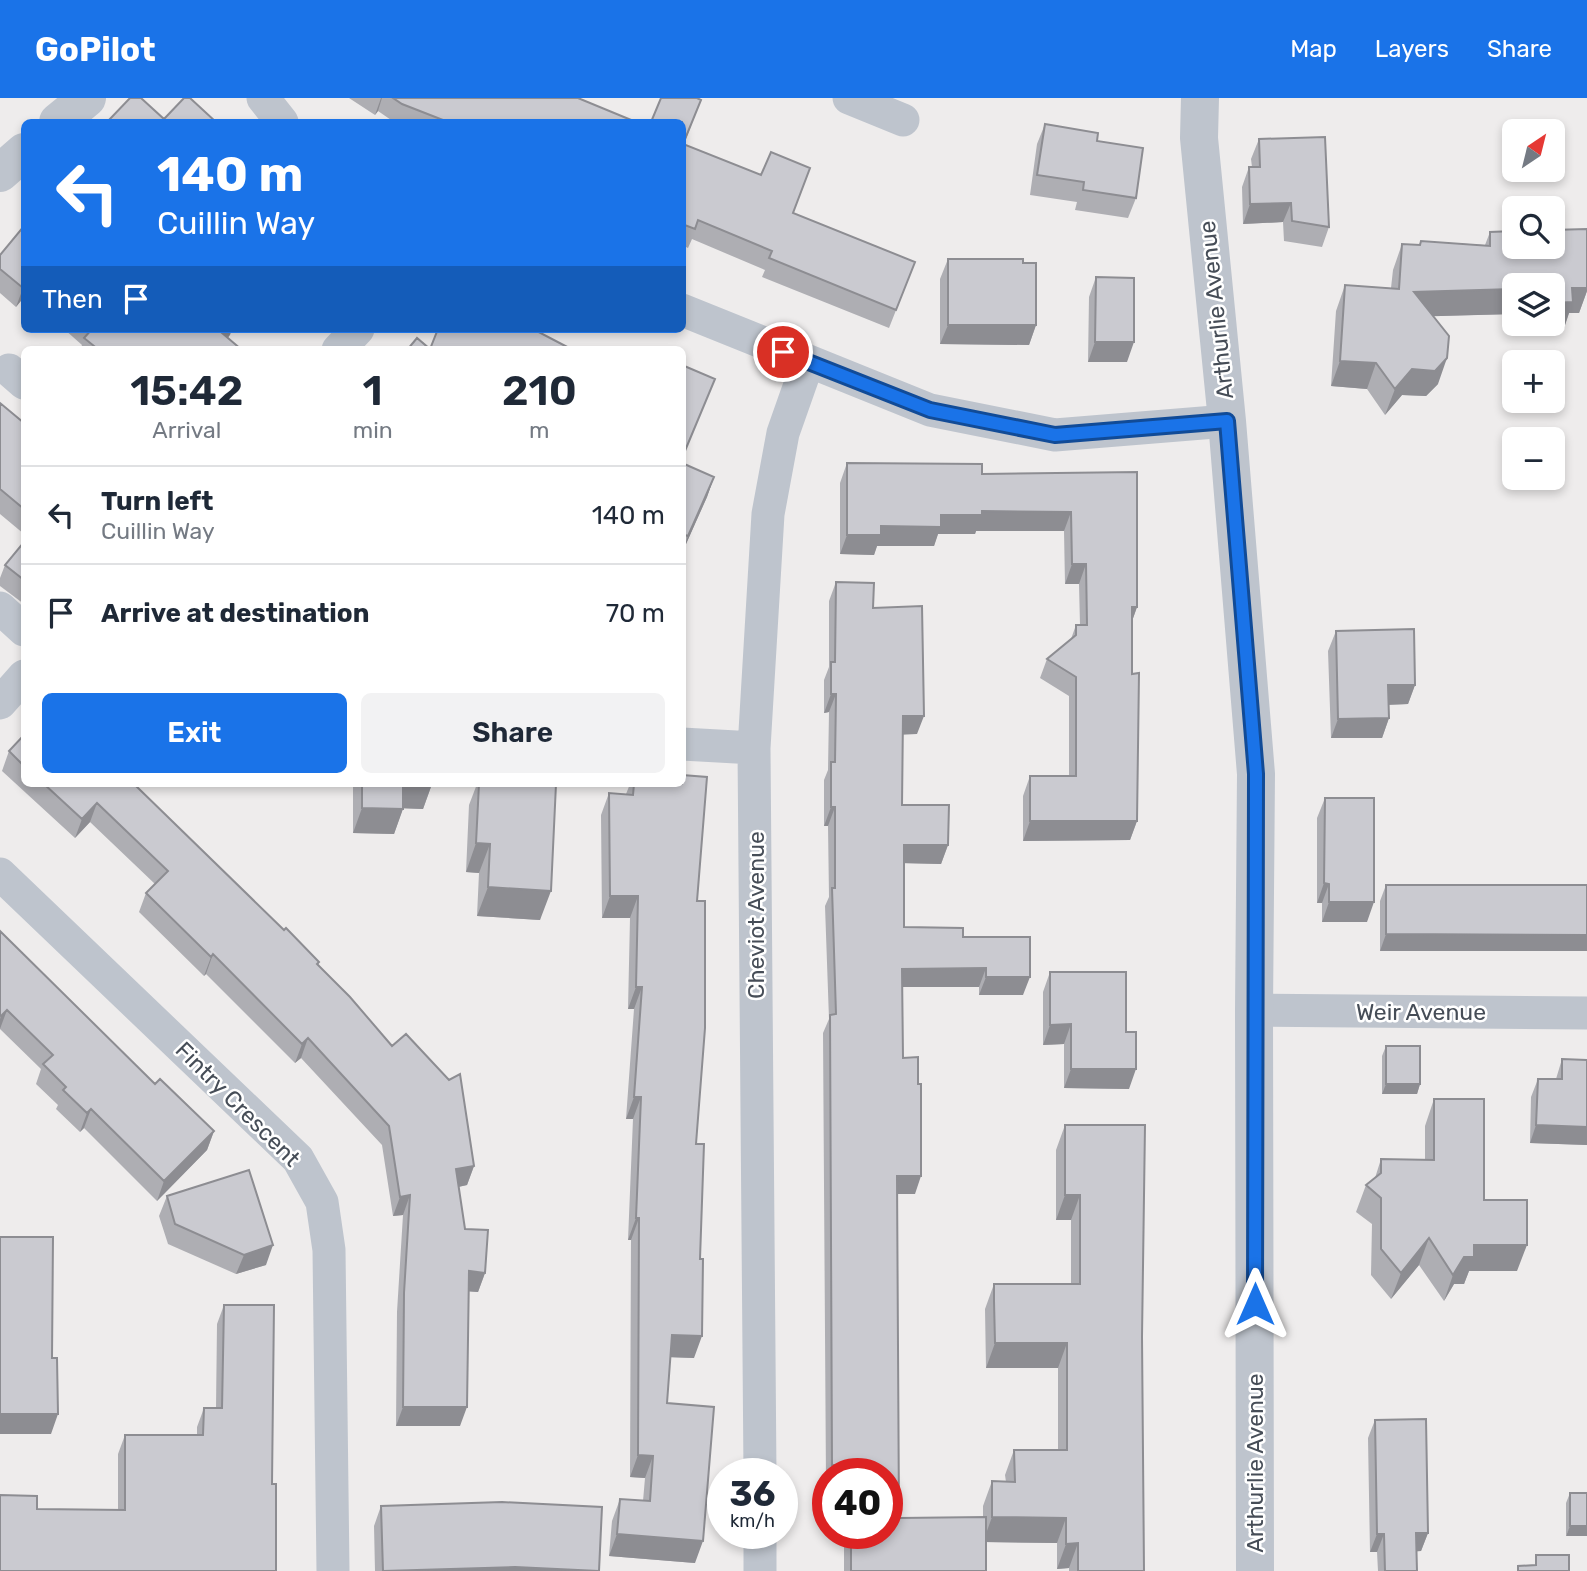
<!DOCTYPE html>
<html lang="en">
<head>
<meta charset="utf-8">
<style>
  body { margin:0; font-family:Rubik,sans-serif; background:#f2f2f3; color:#1f2937; height:100vh; display:flex; flex-direction:column; font-size:26px; white-space:nowrap }
  * { box-sizing:border-box; margin:0 }
  p { font-size:23px; color:#747a83 }
  .icon { flex:none; width:38px; height:38px; fill:none; stroke:currentColor; stroke-width:2; stroke-linecap:round; stroke-linejoin:round }
  .map { position:relative; flex:1; overflow:hidden }
  .drawer { position:absolute; left:21px; top:248px; width:665px; height:441px; display:flex; flex-direction:column; background:#fff; border-radius:10px; box-shadow:0 4px 10px #0003 }
  .drawer>* { flex:none }
  .hud { position:absolute; left:21px; top:21px; width:665px; height:214px; border-radius:10px; box-shadow:0 4px 10px #0003; background:#1a73e8; color:#fff; overflow:hidden }
  .needle { width:46px; rotate:35deg }
  .controls { position:absolute; left:1502px; top:21px; display:grid; gap:14px }
  .controls a { display:grid; place-items:center; width:63px; height:63px; border-radius:10px; background:#fff; box-shadow:0 4px 10px #0003; font-size:35px }
  .speed { position:absolute; left:707px; top:1360px; display:flex; gap:14px; font-size:35px; font-weight:700; text-align:center }
  .speed>* { display:grid; place-content:center; width:91px; height:91px; border-radius:50%; background:#fff; box-shadow:0 4px 10px #0003; line-height:1 }
  .speed small { font-size:18px; font-weight:400 }
  .speed .limit { border:10px solid #d22; background:#fff; color:#111 }
  .pin { position:absolute; display:grid; place-items:center; width:60px; height:60px; color:#fff; margin:-30px; border:4px solid #fff; border-radius:50%; box-shadow:0 2px 7px #0007 }
  .me { position:absolute; width:77px; margin:-38px; rotate:0deg; stroke-linejoin:round; filter:drop-shadow(0 0 5px #0008) }
  .turn { display:flex; align-items:center; gap:24px; height:147px; padding:0 21px; font-size:32px }
  .turn .icon { width:91px; height:91px; stroke-width:2.5 }
  .turn b { display:block; font-size:49px; line-height:60px }
  .then { display:flex; align-items:center; height:66px; padding:0 21px; background:#0003; gap:14px; font-size:26px }
  .eta { display:flex; justify-content:space-evenly; align-items:center; height:119px; text-align:center }
  .eta b { font-size:42px; font-weight:600; line-height:49px }
  .action { display:flex; gap:14px; margin-top:auto; padding:14px 21px }
  .action a { flex:1; height:80px; border-radius:10px; background:#1a73e8; color:#fff; font-size:28px; font-weight:600; line-height:80px; text-align:center }
  .action a+a { background:#f2f2f3; color:#1f2937 }
  ul { padding:0; list-style:none }
  li { display:flex; align-items:center; gap:21px; height:98px; padding:0 21px; border-top:2px solid #e0e1e3 }
  li div { flex:1 }
  li b { display:block; font-size:26px }
  li em { font-style:normal }
  header { display:flex; align-items:center; gap:42px; box-sizing:border-box; height:98px; padding:0 35px; background:#1a73e8; color:#fff }
  header strong { font-size:33px }
  nav { display:flex; gap:38px; margin-inline-start:auto; font-size:24px }
  .map>svg:first-child { display:block }
</style>
</head>
<body>
<header>
<strong>GoPilot</strong>
<nav><a>Map</a><a>Layers</a><a>Share</a></nav>
</header>
<div class="map">
<svg width="1587" height="1473" viewBox="0 0 1587 1473">
  <rect width="100%" height="100%" fill="#eeecec"/>
  <g fill="none" stroke-linecap="round" stroke-linejoin="round">
    <!-- minor -->
    <path stroke="#bec4cd" stroke-width="33" d="M263,0L282,24
      M849,0L903,22
      M682,212L930,312L1055,337L1227,323
      M338,252L358,231
      M9,272L24,285
      M0,510L24,532
      M0,605L24,578
      M682,646L754,650
      M0,776L298,1061L322,1104L329,1152L333,1473
      M1254,912L1587,915
      M760,1376L754,650L768,416L783,335L808,264
      M760,1435V1473"/>
    <!-- tertiary -->
    <path stroke="#bec4cd" stroke-width="38" d="M1200,0L1199,40L1227,323L1256,676L1254,912L1255,1473
      M58,24L87,0
      M0,75L24,54"/>
  </g>
  <!-- wall -->
  <path fill="#aeaeb3" d="M349,0H578L636,24H394L378,13L375,17Z
    M701,2L684,46L793,115L915,164L889,230L762,179L765,172L692,141L688,150L682,147V24Z
    M1045,26L1097,43L1136,100L1128,120L1075,112L1077,104L1030,97L1037,46Z
    M1259,41L1329,129L1322,149L1284,143L1283,124L1243,126L1242,89L1249,69H1252L1251,61Z
    M24,128V199L16,209L0,195V157Z
    M1587,131V193L1579,215H1569L1564,230H1525V226H1552V187H1514V216L1434,218L1438,286L1426,298L1402,297L1385,317L1367,291L1331,288L1336,213L1345,187L1391,190L1393,172L1402,146L1419,147L1421,143L1485,147L1490,134Z
    M948,161L1023,165L1036,227L1029,247L940,246V181Z
    M1096,179L1127,264H1088L1089,199Z
    M64,231H232L228,240L242,252H80L82,247Z
    M0,305L24,325V436L0,416Z
    M682,365L714,379L707,399L682,455Z
    M847,365L982,376L1137,374V509L1132,523V576L1137,723L1130,742L1023,743V698L1030,678H1069V598L1040,580L1047,561L1071,541L1076,527H1080L1079,486H1065L1064,433H976L975,436H938L934,448H877L874,457L840,456V385Z
    M24,444V506L0,488V480L5,467Z
    M836,484L873,510L917,636H903L902,707L948,747L941,766L904,765V829L963,839L1023,897H979V889H902L903,960L915,1096H897L899,1420L983,1419V1408L992,1383L1006,1384L1005,1377L1014,1352H1058V1270H986L985,1211L994,1186H1071V1122H1056V1052L1065,1027L1142,1239L1144,1473H1069V1470L1057,1471V1445L986,1444V1473H844V1435H887V1376H828V1385H826L823,935L829,921L825,808L829,799L828,728H824V682L828,672L829,614L824,615V582L829,569V503Z
    M1336,533L1415,587L1408,606L1389,607V620L1382,640H1331L1328,553Z
    M24,637V686H134L284,832L319,864L318,867L474,1068L467,1087L458,1089L465,1131L485,1175L478,1194L468,1193L460,1328H396L397,1214L403,1117L393,1118L382,1047L301,960L295,965L206,876L204,878L139,814L146,795L155,786L90,724L75,740L2,673L9,653Z
    M353,686H432L423,711L403,710L394,736L353,735Z
    M477,686H556L540,822L477,818L479,775L466,774L469,707Z
    M630,686H682L697,803L694,1260L670,1259L667,1305L695,1465L609,1458L612,1423L620,1401L643,1403L645,1380L630,1379L631,1142H628L633,1021H626L634,911H628L630,820H602L601,717L609,695L626,696Z
    M1325,700L1367,824H1322V805H1317V720Z
    M1386,787H1587L1380,853V803Z
    M0,833L155,986L214,1033L207,1052L157,1103L84,1030L80,1034L56,1011L58,1007L36,986L41,971L0,931Z
    M1050,874L1126,934L1129,991L1064,990V946L1043,947V894Z
    M1386,948L1420,986L1417,996H1382V958Z
    M1562,961L1587,962V1047L1530,1045L1531,999L1538,981H1556Z
    M1434,1001L1484,1102L1517,1173H1469L1464,1186H1454L1444,1203L1419,1167L1391,1201L1371,1177L1372,1126L1356,1114L1366,1087L1375,1080L1381,1061L1425,1062V1028Z
    M167,1098L266,1167L236,1176L168,1146L159,1118Z
    M224,1207L272,1386L276,1473L37,1411L118,1412V1356L125,1337H197V1329L204,1310H216L217,1226Z
    M1375,1322L1428,1435L1421,1453H1416L1417,1473H1378L1377,1454H1370L1368,1340Z
    M1570,1395H1587L1566,1438V1405Z
    M381,1408L599,1473H375L374,1428Z"/>
  <!-- shaded-wall -->
  <path fill="#8d8d92" d="M381,0H382L378,13L375,17Z
    M1291,105L1283,124L1243,126L1250,106Z
    M24,189V199L16,209L23,190Z
    M1572,190H1587V193L1579,215H1569L1564,230H1525L1527,226H1552V205Z
    M1514,191V216L1405,219L1414,194Z
    M948,227H1036L1029,247L940,246Z
    M226,231H232L230,237L217,252L222,235Z
    M1095,244H1134L1127,264H1088Z
    M1447,260L1438,286L1426,298L1402,297L1385,317L1395,291L1412,271Z
    M1340,263L1376,265L1367,291L1331,288Z
    M714,379L707,399L682,455L688,438Z
    M982,413L1071,414L1064,433H976L975,436H938L934,448H877L874,457L840,456L847,437L881,428L941,417Z
    M1072,466H1086L1079,486H1065Z
    M1132,509H1137L1130,529Z
    M1388,587H1415L1408,606L1381,607Z
    M831,596H836L829,614L824,615Z
    M903,618H924L917,636L896,637Z
    M1389,620L1382,640H1331L1338,621Z
    M403,686H432L423,711L394,710Z
    M97,705L90,724L75,740L82,721Z
    M831,709H835L828,728H824Z
    M362,710L403,711L394,736L353,735Z
    M1030,723H1137L1130,742L1023,743Z
    M476,745L490,746L479,775L466,774Z
    M904,747H948L941,766L898,765Z
    M1324,785L1329,786L1322,805H1317Z
    M488,789L551,793L540,822L477,818Z
    M610,798H638L630,820H602Z
    M1329,804H1374L1367,824H1322Z
    M1386,836L1587,837V853H1380Z
    M213,856L206,876L204,878L211,859Z
    M986,870L979,889H895L902,871Z
    M986,879H1030L1023,897H979Z
    M636,889H642L634,911H628Z
    M7,912L0,931V921L1,918Z
    M1071,926L1064,946L1043,947L1050,927Z
    M308,940L301,960L295,965L302,946Z
    M1071,971H1136L1129,991L1064,990Z
    M1386,986H1420L1417,996H1382Z
    M634,999H641L633,1021H626Z
    M91,1011L84,1030L80,1034L87,1015Z
    M1536,1027L1587,1029V1047L1530,1045Z
    M214,1033L207,1052L157,1103L164,1083Z
    M474,1068L467,1087L449,1091L456,1071Z
    M897,1078H921L915,1096H890Z
    M410,1097L403,1117L393,1118L400,1099Z
    M1065,1097H1080L1071,1122H1056Z
    M636,1120H639L631,1142H628Z
    M1429,1140L1419,1167L1391,1201L1401,1175Z
    M273,1147L266,1167L236,1176L244,1157Z
    M1474,1147H1527L1517,1173H1469L1464,1186H1454L1444,1203L1453,1177L1464,1159Z
    M469,1173L485,1175L478,1194L462,1193Z
    M672,1237L702,1238L694,1260L664,1259Z
    M995,1245H1067L1058,1270H986Z
    M403,1309H467L460,1328H396Z
    M0,1316H58L51,1336H0Z
    M638,1357L653,1358L645,1380L630,1379Z
    M832,1367H851L847,1376H829Z
    M992,1419L1066,1420L1057,1445L983,1444Z
    M1570,1428H1587V1438H1566Z
    M1416,1435H1428L1421,1453L1410,1454Z
    M617,1436L703,1443L695,1465L609,1458Z
    M1377,1436H1384L1377,1454H1370Z
    M1078,1445L1069,1470L1057,1471L1066,1446Z
    M515,1469L598,1473H387Z"/>
  <!-- building -->
  <path fill="#cacad0" stroke="#8d8d92" stroke-width="2" d="M130,0H141L164,21L184,0H190L216,24H109L108,23Z
    M393,0H578L636,24H448L402,6Z
    M661,0H697L701,2L683,46L761,77L771,54L810,70L793,115L915,164L896,212L769,160L772,153L698,122L695,131L682,126V24H651Z
    M1045,26L1098,35L1097,43L1143,50L1136,100L1083,92L1084,84L1037,77Z
    M1325,39L1329,129L1292,123L1291,105L1250,106L1249,69H1260L1259,41Z
    M24,128V189L23,190L0,171V157Z
    M1587,131V190H1572L1573,204L1552,205V187H1514V191L1414,194L1449,238L1447,260L1435,273L1412,271L1395,291L1376,265L1340,263L1345,187L1399,191L1402,146L1420,147L1421,143L1490,148V134L1514,133V149H1552V132Z
    M948,161H1023V165H1036V227H948Z
    M1096,179L1134,180V244H1095Z
    M92,231H226L222,235L242,252H99L84,240Z
    M438,231H533L573,252H407L417,240L430,251Z
    M682,267L715,281L682,360Z
    M0,305L24,325V411L0,391Z
    M682,365L714,379L688,438L682,436Z
    M847,365L982,366V376L1137,374V509H1132V576L1139,575L1137,723H1030V678H1076V579L1047,561L1076,537V527H1087L1086,466H1072L1071,414L982,413V417H941V429L881,428V437H847Z
    M24,444V482L5,467Z
    M836,484L874,485L873,510L922,508L924,618H903L902,707H949L948,747H904V829L963,830V839H1030V879H986V870L902,871L903,960L918,959V986H921V1078H897L899,1420L986,1419V1473H851V1435H887V1376H851V1367H832L830,917L836,916L832,790H835V709H831V664H835L836,596H831V564H835Z
    M1414,531L1415,587H1388L1389,620L1338,621L1336,533Z
    M24,637V668L9,653Z
    M682,677L707,679L697,803H705V930L696,1046H704L700,1161H703L702,1238L672,1237L667,1305L714,1309L703,1443L617,1436L620,1401L650,1403L653,1358L638,1357L639,1120H636L641,999H634L642,889H636L638,798H610L609,695L633,697L634,686H682Z
    M44,686H134L284,832L286,830L319,864L317,866L350,899L392,948L406,936L449,982L460,976L474,1068L456,1071L465,1131L488,1132L485,1175L469,1173L467,1309H403L404,1195L410,1097L400,1099L389,1028L308,940L302,946L213,856L211,859L146,795L168,773L97,705L82,721Z
    M362,686H403V711L362,710Z
    M479,686H556L551,793L488,789L490,746L476,745Z
    M1325,700H1374V804H1329V786L1324,785Z
    M1386,787H1587V837L1386,836Z
    M0,833L155,986L160,981L214,1033L164,1083L91,1011L87,1015L63,992L66,989L43,966L53,957L7,912L1,918L0,917Z
    M1050,874H1126V934H1136V971H1071V926L1050,927Z
    M1386,948H1420V986H1386Z
    M1562,961L1587,962V1029L1536,1027L1538,981H1562Z
    M1434,1001H1484V1102H1527V1147H1474V1159H1464L1453,1177L1429,1140L1401,1175L1381,1151V1100L1366,1087L1381,1075V1061L1434,1062Z
    M1065,1027H1145L1142,1239L1144,1473H1078V1445L1066,1446V1420L992,1419V1383L1015,1384L1014,1352H1067V1245H995L994,1203V1186H1080V1097H1065Z
    M249,1072L273,1147L244,1157L175,1126L167,1098Z
    M0,1139H53L52,1260H57L58,1316H0Z
    M224,1207H274L272,1386H276V1473H0V1397L37,1398V1411L125,1412V1337H203L204,1310H222Z
    M1426,1321L1428,1435H1416L1417,1473H1385L1384,1436H1377L1375,1322Z
    M1570,1395H1587V1428H1570Z
    M502,1404L602,1409L599,1473L515,1469L383,1473L381,1408Z
    M1536,1457H1569V1473H1518V1468L1536,1467Z"/>
  <g fill="none" stroke-linecap="round" stroke-linejoin="round">
    <defs>
      <path id="route" d="M783,254L930,312L1055,337L1227,323L1256,676L1255,1206"/>
    </defs>
    <!-- route casing -->
    <use href="#route" stroke="#114b97" stroke-width="18"/>
    <!-- route -->
    <use href="#route" stroke="#1a73e8" stroke-width="12"/>
  </g>
  <g text-anchor="middle" dominant-baseline="central" stroke-width="5" stroke-linejoin="round" paint-order="stroke">
    <!-- street labels -->
    <g font-size="23" fill="#464d57" stroke="#fff">
      <text transform="translate(1216 212) rotate(-96)">Arthurlie Avenue</text>
      <text transform="translate(756 817) rotate(-90)">Cheviot Avenue</text>
      <text x="1421" y="914">Weir Avenue</text>
      <text transform="translate(238 1006) rotate(45)">Fintry Crescent</text>
      <text transform="translate(1255 1365) rotate(-90)">Arthurlie Avenue</text>
    </g>
  </g>
</svg>
<div class="controls">
<a><svg class="needle" viewBox="-14 -14 28 28"><path d="M0-13l5 13h-10z" fill="#e53935"/><path d="M0 13l5-13h-10z" fill="#747a83"/></svg></a>
<a><svg class="icon" aria-label="search" viewBox="0 0 24 24"><circle cx="10" cy="10" r="6"/><path d="M15 15l6 6"/></svg></a>
<a><svg class="icon" aria-label="layers" viewBox="0 0 24 24"><path d="M12 4l9 5-9 5-9-5zM3 14l9 5 9-5"/></svg></a>
<a>+</a>
<a>−</a>
</div>
<div class="speed"><div>36<small>km/h</small></div><div class="limit">40</div></div>
<div class="pin" style="left:783px;top:254px;background:#d93025"><svg class="icon" aria-label="arrive" viewBox="0 0 24 24"><path d="M6 21V4h12l-3 4 3 4H6"/></svg></div>
<svg class="me" style="left:1255px;top:1206px" viewBox="-20 -20 40 40"><path d="M0-17L14 15 0 8-14 15z" fill="#1a73e8" stroke="#fff" stroke-width="4"/></svg>
<div class="hud">
<div class="turn"><svg class="icon" aria-label="left" viewBox="0 0 24 24"><path d="M17 20v-9H6M10 6l-5 5 5 5"/></svg><div><b>140 m</b>Cuillin Way</div></div>
<div class="then">Then<svg class="icon" aria-label="arrive" viewBox="0 0 24 24"><path d="M6 21V4h12l-3 4 3 4H6"/></svg></div>
</div>
<section class="drawer">
<div class="eta">
<div><b>15:42</b><p>Arrival</p></div>
<div><b>1</b><p>min</p></div>
<div><b>210</b><p>m</p></div>
</div>
<ul>
<li><svg class="icon" aria-label="left" viewBox="0 0 24 24"><path d="M17 20v-9H6M10 6l-5 5 5 5"/></svg><div><b>Turn left</b><p>Cuillin Way</p></div><em>140 m</em></li>
<li><svg class="icon" aria-label="arrive" viewBox="0 0 24 24"><path d="M6 21V4h12l-3 4 3 4H6"/></svg><div><b>Arrive at destination</b></div><em>70 m</em></li>
</ul>
<div class="action"><a>Exit</a><a>Share</a></div>
</section>
</div>
</body>
</html>
